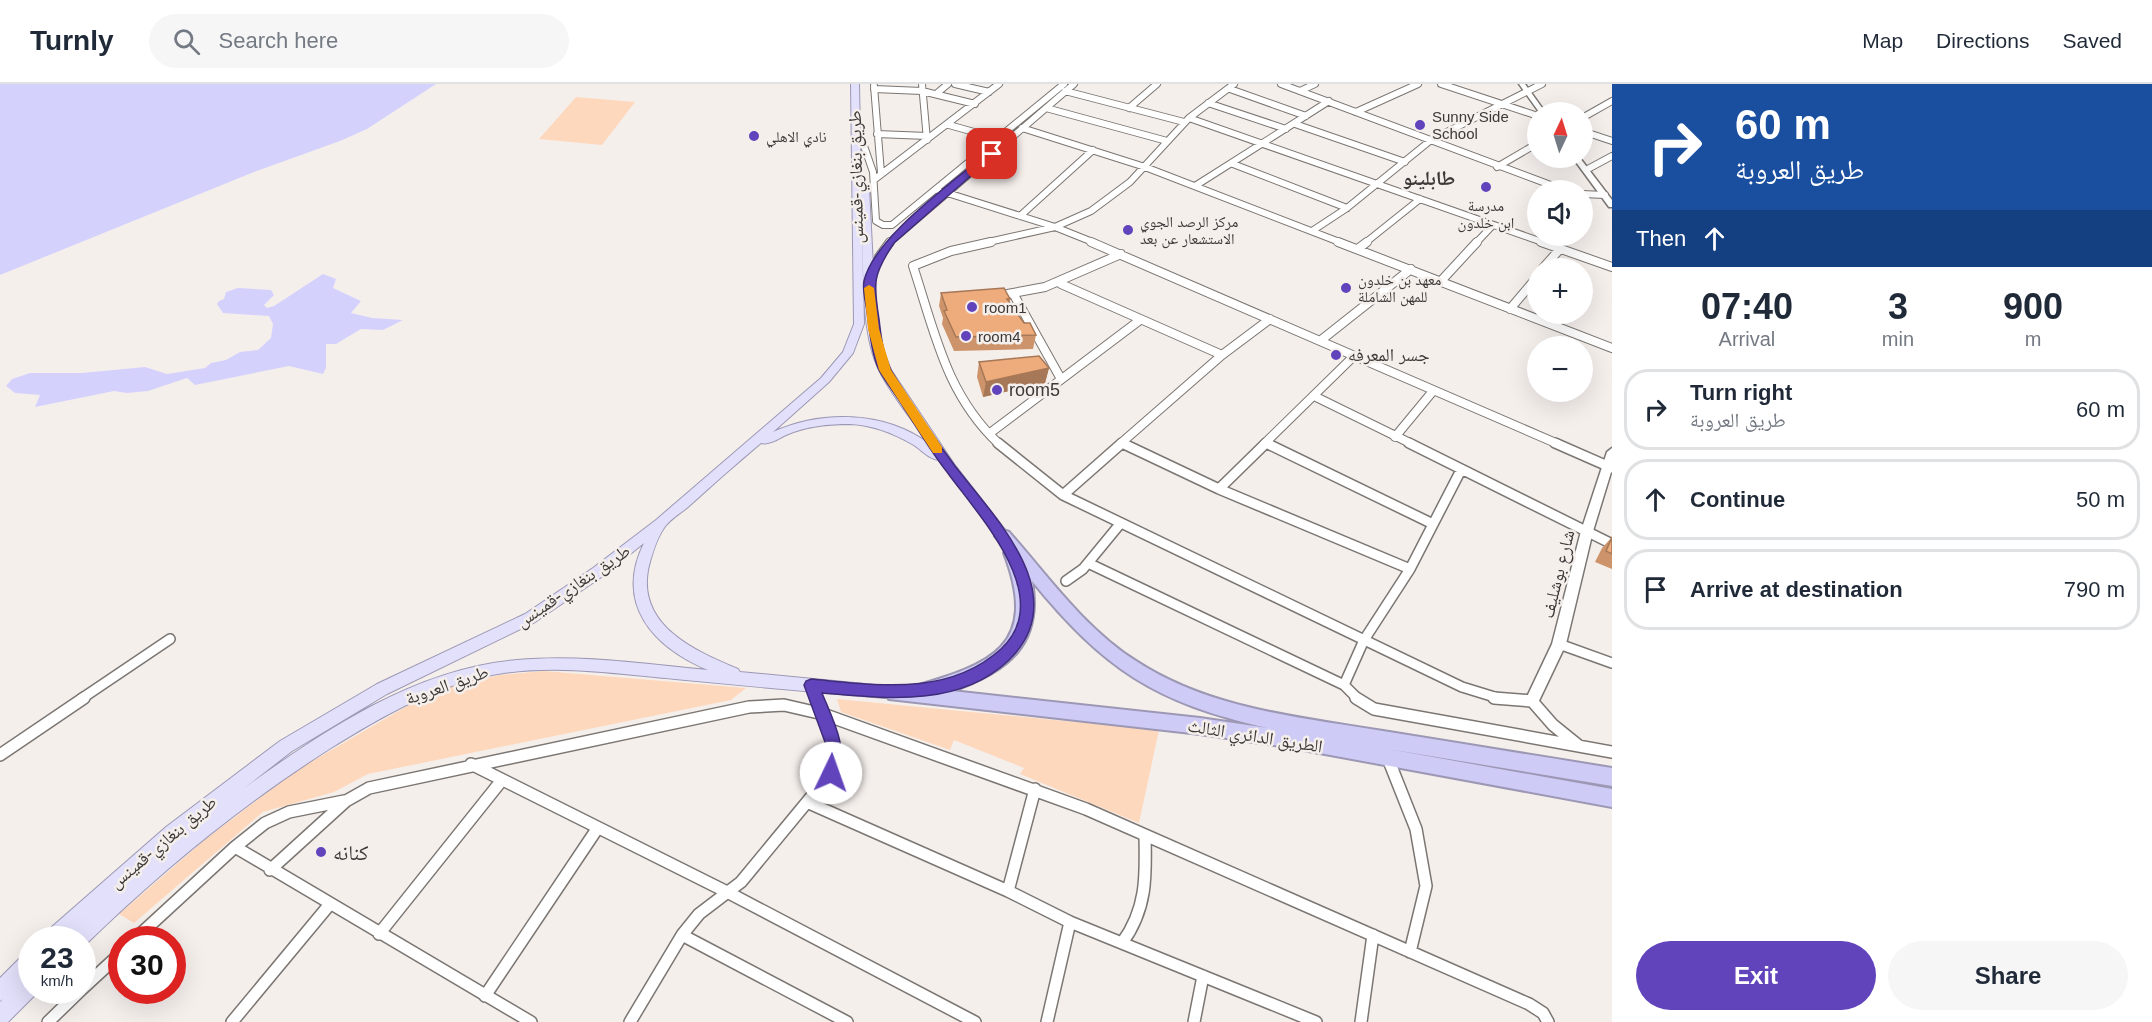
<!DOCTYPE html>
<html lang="en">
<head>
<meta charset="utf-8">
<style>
  body { margin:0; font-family:Helvetica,"Noto Naskh Arabic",sans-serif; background:#f6f6f7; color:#1f2937; height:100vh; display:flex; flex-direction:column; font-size:22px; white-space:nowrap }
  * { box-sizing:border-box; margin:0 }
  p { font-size:20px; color:#747a83 }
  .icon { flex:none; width:33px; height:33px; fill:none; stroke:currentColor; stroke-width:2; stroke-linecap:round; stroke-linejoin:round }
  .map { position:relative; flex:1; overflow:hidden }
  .details { display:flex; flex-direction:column; background:#fff; width:540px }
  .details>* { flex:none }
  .guide { background:#1a4fa0; color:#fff; overflow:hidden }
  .needle { width:39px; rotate:4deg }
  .buttons { position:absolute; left:1527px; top:18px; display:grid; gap:12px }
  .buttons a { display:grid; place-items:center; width:66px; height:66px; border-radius:50%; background:#fff; box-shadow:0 6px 24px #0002; font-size:30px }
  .speed { position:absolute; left:18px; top:842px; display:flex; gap:12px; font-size:30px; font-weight:700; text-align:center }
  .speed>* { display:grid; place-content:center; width:78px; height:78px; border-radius:50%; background:#fff; box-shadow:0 6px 24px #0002; line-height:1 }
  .speed small { font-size:15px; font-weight:400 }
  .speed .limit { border:9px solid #d22; background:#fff; color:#111 }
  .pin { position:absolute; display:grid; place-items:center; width:51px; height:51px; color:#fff; margin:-26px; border-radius:12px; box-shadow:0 3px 9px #0006 }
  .me { position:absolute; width:66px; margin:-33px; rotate:3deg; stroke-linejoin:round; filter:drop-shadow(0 0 4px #0008) }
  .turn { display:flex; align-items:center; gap:21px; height:126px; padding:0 24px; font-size:27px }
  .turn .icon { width:78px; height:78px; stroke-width:2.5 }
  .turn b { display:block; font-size:42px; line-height:51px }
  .then { display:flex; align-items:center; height:57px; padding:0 24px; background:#0003; gap:12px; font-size:22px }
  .eta { display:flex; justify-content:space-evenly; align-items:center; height:102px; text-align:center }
  .eta b { font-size:36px; font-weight:800; line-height:42px }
  .primary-button { display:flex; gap:12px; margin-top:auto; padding:12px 24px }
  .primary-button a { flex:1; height:69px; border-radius:36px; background:#6144bc; color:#fff; font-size:24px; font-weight:800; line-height:69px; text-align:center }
  .primary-button a+a { background:#f6f6f7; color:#1f2937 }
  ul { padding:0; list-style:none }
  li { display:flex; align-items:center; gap:18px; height:81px; margin:0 12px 9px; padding:0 12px; border:3px solid #e0e1e3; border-radius:24px }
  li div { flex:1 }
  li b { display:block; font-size:22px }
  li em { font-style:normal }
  header { display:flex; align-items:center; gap:36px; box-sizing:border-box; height:84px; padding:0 30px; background:#fff; border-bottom:2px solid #e0e1e3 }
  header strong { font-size:28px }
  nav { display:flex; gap:33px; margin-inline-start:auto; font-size:21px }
  .search { width:420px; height:54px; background:#f6f6f7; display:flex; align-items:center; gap:15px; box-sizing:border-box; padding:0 21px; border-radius:33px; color:#747a83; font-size:22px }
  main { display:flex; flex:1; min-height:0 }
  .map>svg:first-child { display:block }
</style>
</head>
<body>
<header>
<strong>Turnly</strong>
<div class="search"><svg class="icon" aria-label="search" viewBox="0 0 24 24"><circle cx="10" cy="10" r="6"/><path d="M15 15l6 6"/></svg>Search here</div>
<nav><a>Map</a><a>Directions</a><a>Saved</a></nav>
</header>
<main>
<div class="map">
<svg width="1612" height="938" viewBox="0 0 1612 938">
  <rect width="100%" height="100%" fill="#f5efec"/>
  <!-- green -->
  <path fill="#fed8bd" d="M576,13L635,18L602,61L539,55Z
    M544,587L746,604L731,616L368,690L334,708L263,728L134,839L119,830L207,754L297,686L414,618L452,601L500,591Z
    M837,615L1159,646L1139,739L1020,690L1024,684L954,656L950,666L841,628Z"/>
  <!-- water -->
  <path fill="#d5d1fd" d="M0,0H436L367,45L340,57L254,88L0,191Z
    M323,190L336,195L333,204L361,217L351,229L372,234L403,236L383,246L361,245L336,260H326V284L323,290L289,282L195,301L187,294L148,307L127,309L114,307L35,323L40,311L15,309L6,302L12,295L30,289H82L145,283L167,290L205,284L211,279L226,276L240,268L258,266L271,254L273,240L269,232L223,229L217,220L219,217L224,215L226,208L238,204L271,206L274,211L264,221L267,224L274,222Z"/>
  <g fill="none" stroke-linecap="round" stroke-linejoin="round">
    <defs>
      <path id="street-far3" d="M922,0L927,56
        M955,0L989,8
        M1281,0L1564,106
        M1441,0L1538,32
        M874,2L881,89
        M874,5L922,7L975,20
        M1230,5L1306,32
        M1065,7L1184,38
        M1300,7L1315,0
        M936,10L948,0
        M1208,19L1286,45
        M1046,24L1167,57
        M1129,24L1157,0
        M1356,28L1418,0
        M1189,34L1545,159
        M1582,34L1612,17
        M1295,40L1405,78
        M949,41L999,55
        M1022,44L1145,83L1342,159
        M1582,47L1612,57
        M877,50L927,52
        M863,59L873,88L876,137L883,141H892L1064,0
        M1233,80L1347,124
        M1497,83L1538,59
        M1586,86L1612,72
        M875,95L999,0
        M1195,102L1329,17
        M938,106L1055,143L1095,159
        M1582,110L1605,111
        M1020,132L1093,66
        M1312,147L1347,124L1431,56L1542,0
        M889,159L1074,0
        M984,159L1055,143L1091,127L1130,98L1189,34L1234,0
        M1365,159L1420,115
        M1476,159L1493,141"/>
      <path id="street-far2" d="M991,158L951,167L913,182C935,249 946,310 999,360
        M1091,158L1558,360
        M1338,158L1612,264
        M1541,158L1612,183
        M1359,164L1367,158
        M1543,184L1560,165
        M1441,197L1477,158
        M869,198L879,173L890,158
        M1061,200L1222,271
        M1014,211L1061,295
        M996,212L1045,203L1121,170
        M1510,225L1538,192
        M1320,257L1411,185
        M1314,312L1412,360
        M990,349L1140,236
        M1395,353L1433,307
        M1266,359L1269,360
        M1120,360L1222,271L1270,235
        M1264,360L1354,272"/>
      <path id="street-far1" d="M998,359L1063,411L1462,603L1501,615
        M1266,359L1433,440
        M1409,359L1612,460
        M1555,359L1612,384
        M1124,360L1219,405L1410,485
        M1219,405L1266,359
        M1063,411L1122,359
        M1088,479L1344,601
        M1066,497L1083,485L1120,440
        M1559,560L1612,579
        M811,601L817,615
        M81,615L170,555
        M1358,615L1344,601L1364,556L1410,485L1461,386"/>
      <path id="street" d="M1356,614L1374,625L1612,668
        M1494,614L1532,617L1553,641L1579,662
        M0,671L84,614
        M1387,672L1416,745L1426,802L1410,868
        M471,680L729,809L975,938
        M809,719L1008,807L1070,838L1316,938
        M235,763L265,739L289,728L344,717
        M270,786L346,717L369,704L749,623L784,621L823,630L1086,725L1529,920L1543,929L1548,938
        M1008,807L1035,705
        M379,850L502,696
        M682,851L847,938
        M135,855L235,763L531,938
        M1122,859C1147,825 1146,792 1145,752
        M82,905L122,868
        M485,912L597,745
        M48,938L81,906
        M232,938L330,820
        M630,938L682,851L699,830L741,798L831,689L833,658L816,614
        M1047,938L1070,838
        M1194,938L1203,892
        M1361,938L1373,851"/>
      <path id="secondary" d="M1519,0H1525L1545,28H1539Z
        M1573,74H1580L1612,116V123H1609Z
        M1612,364V385L1593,447L1566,560L1537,621L1532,623L1527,621L1525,617L1552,560L1581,447L1607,368Z"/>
      <path id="primary" d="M851,0H859L861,103L865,101L869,104L875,222L883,265L891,286L954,380L1010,452L1003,457L998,455L939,376C928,375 921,365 912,360C893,349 872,341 850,340C829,340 806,342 786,351C778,355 769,361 761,359C736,380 712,401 688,423C681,429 669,436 664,444C657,454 651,473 648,486C638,542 695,567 738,585L740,588L896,603L901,604L904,609L901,614L896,615C822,609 749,602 675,595C618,590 561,581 504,589C441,598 384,631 331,664C241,721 160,788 84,862L82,855H44L46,848L166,743L280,657L377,600L525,530L593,484L656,436L821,294L843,268L854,240ZM862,149C864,190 861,249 879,286C891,311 913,336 928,359C884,327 822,326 773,348L829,298L853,269L864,240ZM644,459C614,520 653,563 708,586C645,580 580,570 517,576C416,584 323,647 243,705L292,667L387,610L535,538L603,492Z
        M32,867V890L29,892L32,891V906L39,907L8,938H0V918L3,915L0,917V894L25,869Z"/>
      <path id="highway" d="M1003,446L1009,448C1048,492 1085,545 1136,577C1209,625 1299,633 1383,647C1459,659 1536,672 1612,684V702L1388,665L1612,705V723L1287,663L1200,650L889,615L887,609L889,603C897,601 905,605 912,603C991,580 1040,563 1004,469L1006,466L995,452ZM1032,497C1104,585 1155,619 1268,644L1200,634L952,607C1007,588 1043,561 1032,497Z"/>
    </defs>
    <!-- street-far3 casing -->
    <use href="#street-far3" stroke="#7b7672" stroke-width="8"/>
    <!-- street-far2 casing -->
    <use href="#street-far2" stroke="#7b7672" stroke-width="10"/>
    <!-- street-far1 casing -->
    <use href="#street-far1" stroke="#7b7672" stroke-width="12"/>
    <!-- street casing -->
    <use href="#street" stroke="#7b7672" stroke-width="14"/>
    <!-- secondary casing -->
    <use href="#secondary" stroke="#7b7672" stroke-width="3"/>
    <!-- primary casing -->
    <use href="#primary" stroke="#9c98b4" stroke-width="2"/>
    <!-- highway casing -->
    <use href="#highway" stroke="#9c98b4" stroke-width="4"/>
    <!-- street-far3 -->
    <use href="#street-far3" stroke="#fff" stroke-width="6"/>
    <!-- street-far2 -->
    <use href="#street-far2" stroke="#fff" stroke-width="8"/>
    <!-- street-far1 -->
    <use href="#street-far1" stroke="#fff" stroke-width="9"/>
    <!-- street -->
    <use href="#street" stroke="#fff" stroke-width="11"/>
    <!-- secondary -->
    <use href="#secondary" fill="#fff" fill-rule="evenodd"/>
    <!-- primary -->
    <use href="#primary" fill="#e2e0fa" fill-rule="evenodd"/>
    <!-- highway -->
    <use href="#highway" fill="#cfcbf7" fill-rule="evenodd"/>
  </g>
  <!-- wall -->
  <path fill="#cd946b" d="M941,209L1010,215V218L1024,239L1036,251L1033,265L954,267L942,240L943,234L939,222Z
    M979,278L1049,284L1045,299L983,313L977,293Z
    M1612,453V485L1595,478L1602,464Z"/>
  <!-- shaded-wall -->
  <path fill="#a77857" d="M1049,284L1045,299L983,313L986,298Z"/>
  <!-- building -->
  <path fill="#eeac7c" stroke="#a77857" stroke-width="1.5" d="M1004,204L1010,215H1007L1024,239H1030L1036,251L956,253L944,227L947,226L941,209Z
    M1039,272L1049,284L986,298L979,278Z
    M1612,453V470L1606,467Z"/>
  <!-- route -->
  <path fill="#6144bc" stroke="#3f2c7a" stroke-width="1.5" d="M988,68L996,70L894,159C873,190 873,199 879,235C881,253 883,272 892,288C911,320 933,352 955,382C996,435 1075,513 1008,577C958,624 884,614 822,609C832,634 850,666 837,694L831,696L825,694L823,689L825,658L804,601L806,597L811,595C877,601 948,613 1001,565C1057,513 978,431 947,388C931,368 918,345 904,324C896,311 886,299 879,286C871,268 870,248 867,228C866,219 862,206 864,197C874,153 954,98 988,68Z"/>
  <!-- slow -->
  <path fill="#f59e0b" d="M869,201L874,204L879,245L891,286L942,363V369H933L879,286L868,245L864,204Z"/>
  <!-- markers -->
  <g fill="#6144bc" stroke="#f5efec" stroke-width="2">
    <circle cx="1420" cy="41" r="6"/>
    <circle cx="754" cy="52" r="6"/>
    <circle cx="1486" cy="103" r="6"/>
    <circle cx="1128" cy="146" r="6"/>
    <circle cx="1346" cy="204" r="6"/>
    <circle cx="972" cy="223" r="6"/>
    <circle cx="966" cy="252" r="6"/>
    <circle cx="1336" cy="271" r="6"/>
    <circle cx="997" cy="306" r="6"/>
    <circle cx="321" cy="768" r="6"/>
  </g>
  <g text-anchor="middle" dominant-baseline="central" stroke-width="5" stroke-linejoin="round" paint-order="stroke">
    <!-- far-poi labels -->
    <g font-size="15" fill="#3c3938" stroke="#f5efec" text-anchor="start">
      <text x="1432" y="32">Sunny Side<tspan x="1432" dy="17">School</tspan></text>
      <text x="766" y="52">نادي الاهلي</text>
      <text x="1486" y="121" text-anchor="middle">مدرسة<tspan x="1486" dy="17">ابن خلدون</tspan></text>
      <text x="1140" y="137">مركز الرصد الجوي<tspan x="1140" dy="17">الاستشعار عن بعد</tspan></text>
      <text x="1358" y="195">معهد بن خلدون<tspan x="1358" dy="17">للمهن الشاملة</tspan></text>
      <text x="984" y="223">room1</text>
      <text x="978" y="252">room4</text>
    </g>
    <!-- street labels -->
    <g font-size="18" fill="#3c3938" stroke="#f5efec">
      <text transform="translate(856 93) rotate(-91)">طريق بنغازي-قمينس</text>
      <text transform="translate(1558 490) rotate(-76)">شارع بوشليف</text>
      <text transform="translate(573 502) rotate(-34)">طريق بنغازي-قمينس</text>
      <text transform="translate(447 601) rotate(-19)">طريق العروبة</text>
      <text transform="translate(1255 652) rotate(9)">الطريق الدائري الثالث</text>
      <text transform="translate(163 758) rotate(-40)">طريق بنغازي-قمينس</text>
    </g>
    <!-- poi labels -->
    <g font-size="18" fill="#3c3938" stroke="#f5efec" text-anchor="start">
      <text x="1348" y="271">جسر المعرفه</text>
      <text x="1009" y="306">room5</text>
    </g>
    <!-- far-district labels -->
    <g font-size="20" font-weight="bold" fill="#3c3938" stroke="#f5efec">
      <text x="1429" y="94">طابلينو</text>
    </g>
    <!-- near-poi labels -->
    <g font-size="21" fill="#3c3938" stroke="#f5efec" text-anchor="start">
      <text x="333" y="768">كنانه</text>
    </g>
  </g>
</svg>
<div class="buttons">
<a><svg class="needle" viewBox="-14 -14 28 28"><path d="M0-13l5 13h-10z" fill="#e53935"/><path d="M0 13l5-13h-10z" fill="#747a83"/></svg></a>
<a><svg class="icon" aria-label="sound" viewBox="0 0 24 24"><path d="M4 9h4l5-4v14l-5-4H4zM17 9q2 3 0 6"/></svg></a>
<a>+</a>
<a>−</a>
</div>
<div class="speed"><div>23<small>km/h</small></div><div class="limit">30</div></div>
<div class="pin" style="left:992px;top:70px;background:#d93025"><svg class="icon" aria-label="arrive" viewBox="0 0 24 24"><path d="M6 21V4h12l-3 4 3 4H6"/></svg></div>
<svg class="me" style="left:831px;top:689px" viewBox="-20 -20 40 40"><circle r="19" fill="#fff"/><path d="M0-13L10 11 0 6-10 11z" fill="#6144bc"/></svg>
</div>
<section class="details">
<div class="guide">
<div class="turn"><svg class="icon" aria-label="right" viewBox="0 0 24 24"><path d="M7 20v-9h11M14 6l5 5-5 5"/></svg><div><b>60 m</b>طريق العروبة</div></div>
<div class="then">Then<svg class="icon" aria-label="ahead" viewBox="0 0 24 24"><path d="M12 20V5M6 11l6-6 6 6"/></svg></div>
</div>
<div class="eta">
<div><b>07:40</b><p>Arrival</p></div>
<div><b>3</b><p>min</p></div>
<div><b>900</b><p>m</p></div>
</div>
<ul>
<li><svg class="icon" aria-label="right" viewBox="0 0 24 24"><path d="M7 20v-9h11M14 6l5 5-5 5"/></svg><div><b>Turn right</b><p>طريق العروبة</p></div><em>60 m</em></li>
<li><svg class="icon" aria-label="ahead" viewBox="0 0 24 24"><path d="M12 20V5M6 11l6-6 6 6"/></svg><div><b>Continue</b></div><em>50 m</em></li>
<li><svg class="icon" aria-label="arrive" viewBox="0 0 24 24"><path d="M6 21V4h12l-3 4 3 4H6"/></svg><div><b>Arrive at destination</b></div><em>790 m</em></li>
</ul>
<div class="primary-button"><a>Exit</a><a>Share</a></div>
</section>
</main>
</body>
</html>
